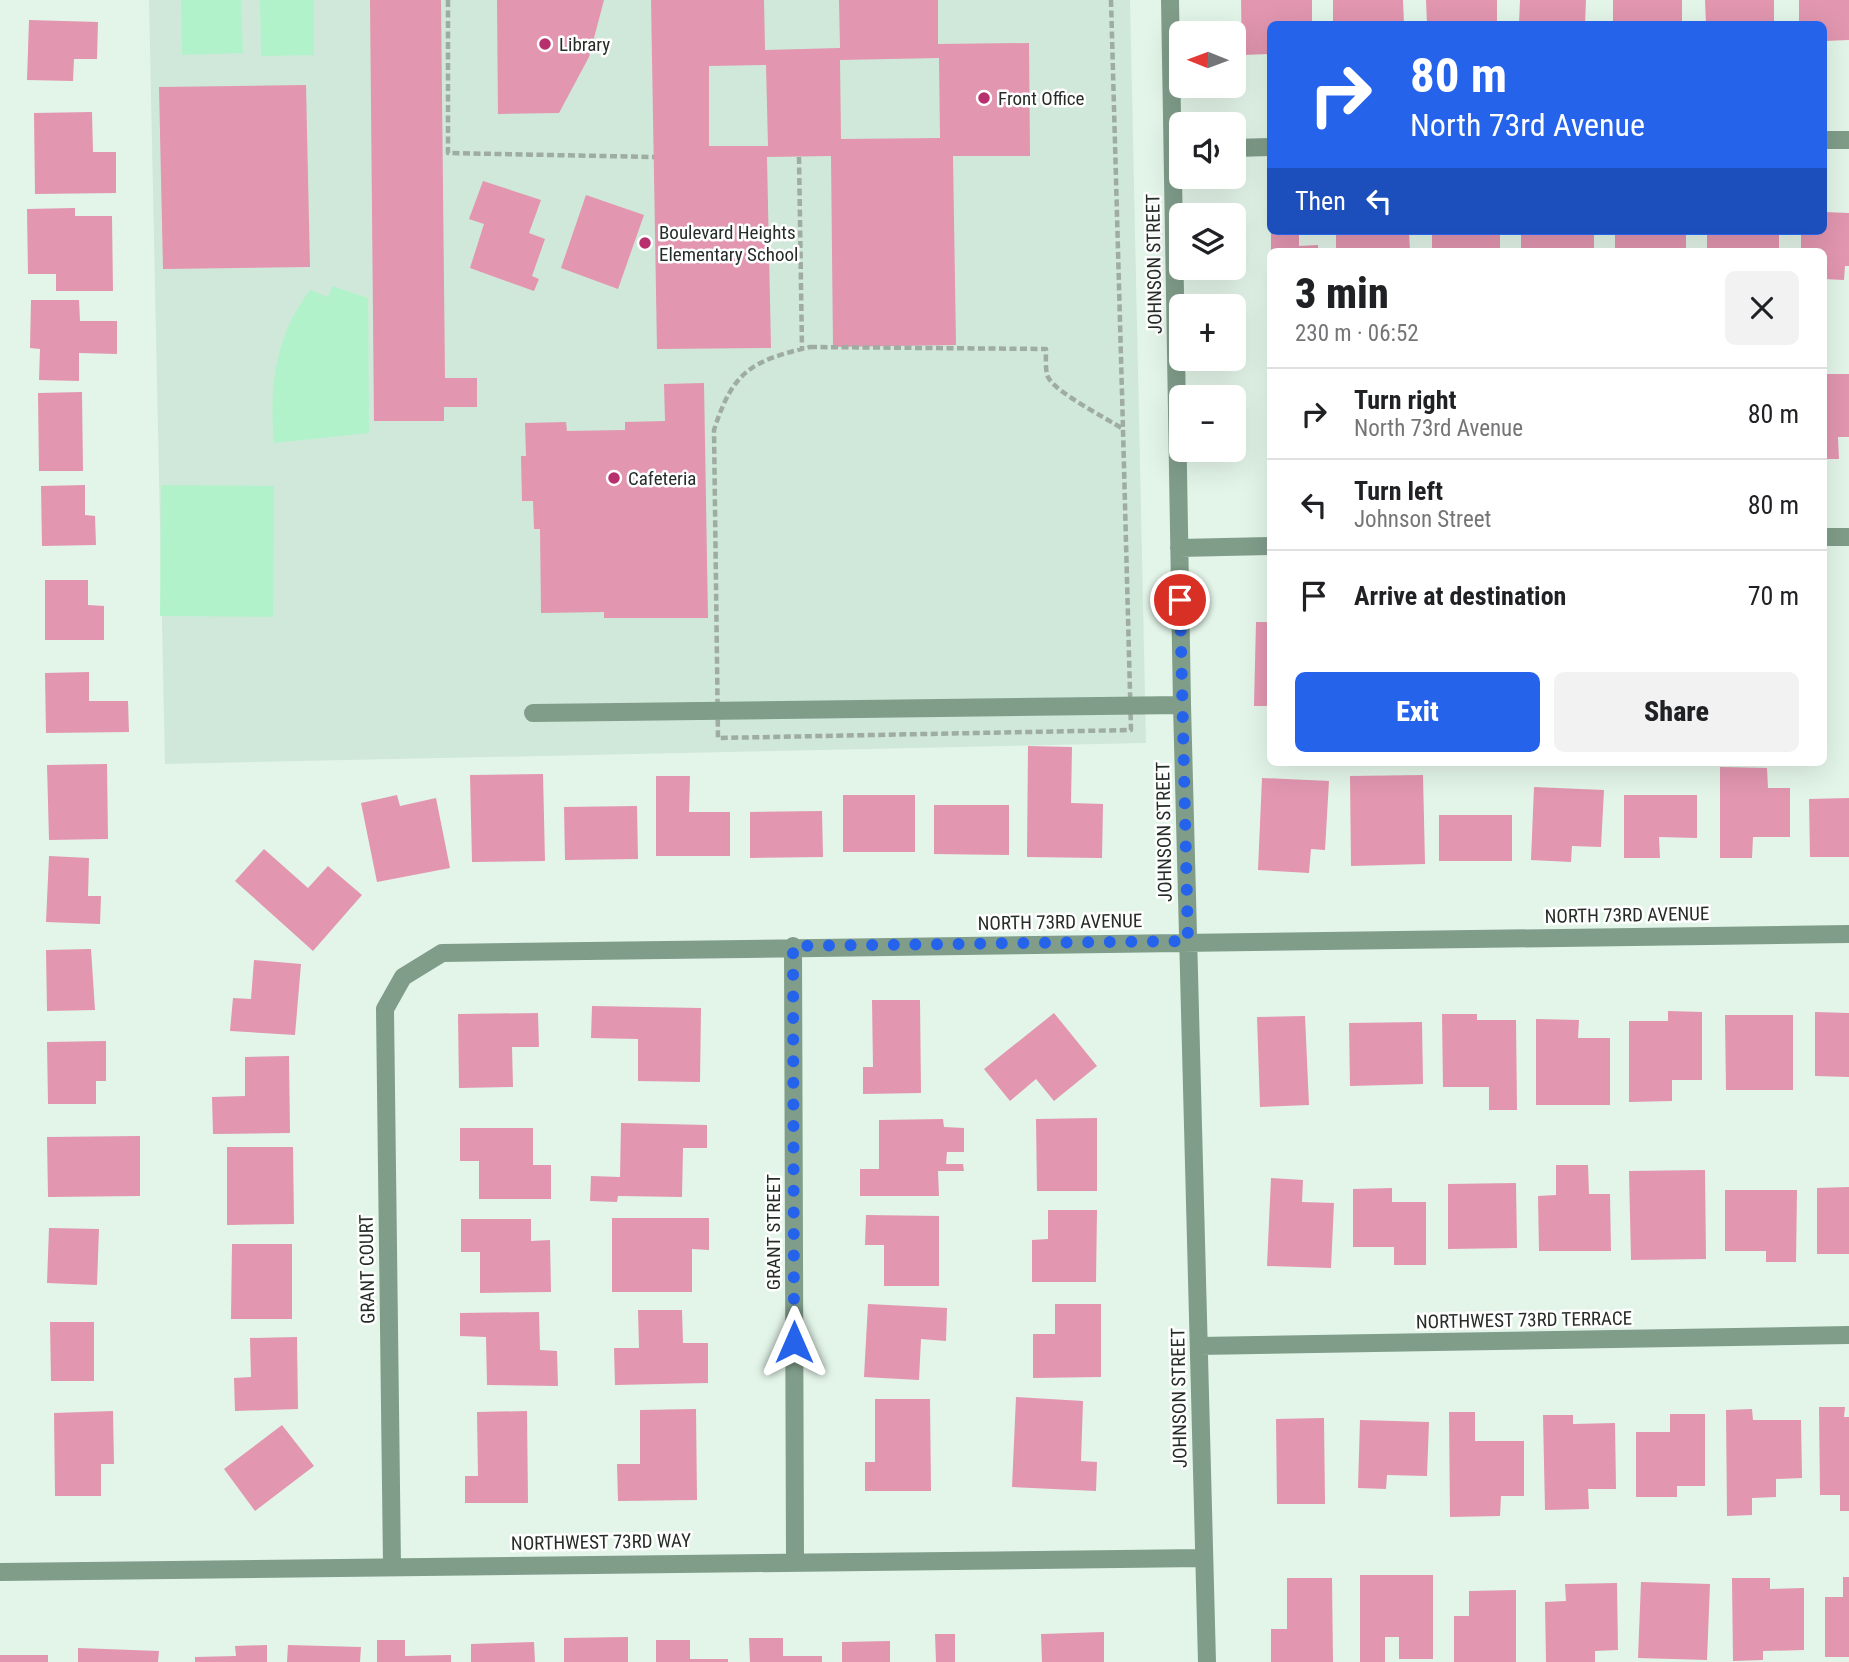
<!DOCTYPE html>
<html lang="en">
<head>
<meta charset="utf-8">
<style>
  body { margin:0; font-family:"Roboto Condensed",sans-serif; background:#f2f2f2; color:#202124; height:100vh; display:flex; flex-direction:column; font-size:26px; white-space:nowrap }
  * { box-sizing:border-box; margin:0 }
  p { font-size:23px; color:#757577 }
  .icon { flex:none; width:38px; height:38px; fill:none; stroke:currentColor; stroke-width:2; stroke-linecap:round; stroke-linejoin:round }
  .map { position:relative; flex:1; overflow:hidden }
  .panel { position:absolute; left:1267px; top:248px; width:560px; height:518px; display:flex; flex-direction:column; background:#fff; border-radius:10px; box-shadow:0 7px 28px #0002 }
  .panel>* { flex:none }
  .top-card { position:absolute; left:1267px; top:21px; width:560px; height:214px; border-radius:10px; box-shadow:0 7px 28px #0002; background:#2563eb; color:#fff; overflow:hidden }
  .needle { width:46px; rotate:271deg }
  .controls { position:absolute; left:1169px; top:21px; display:grid; gap:14px }
  .controls a { display:grid; place-items:center; width:77px; height:77px; border-radius:10px; background:#fff; box-shadow:0 7px 28px #0002; font-size:35px }
  .pin { position:absolute; display:grid; place-items:center; width:60px; height:60px; color:#fff; margin:-30px; border:4px solid #fff; border-radius:50%; box-shadow:0 2px 7px #0007 }
  .me { position:absolute; width:77px; margin:-38px; rotate:0deg; stroke-linejoin:round; filter:drop-shadow(0 0 5px #0008) }
  .turn { display:flex; align-items:center; gap:24px; height:147px; padding:0 28px; font-size:32px }
  .turn .icon { width:91px; height:91px; stroke-width:2.5 }
  .turn b { display:block; font-size:49px; line-height:60px }
  .then { display:flex; align-items:center; height:66px; padding:0 28px; background:#0003; gap:14px; font-size:26px }
  .round { display:grid; place-items:center; flex:none; width:74px; height:74px; border-radius:10px; background:#f2f2f2 }
  .head { display:flex; align-items:center; justify-content:space-between; height:119px; padding:0 28px }
  h1 { font-size:42px; font-weight:800; line-height:52px }
  .primary-button { display:flex; gap:14px; margin-top:auto; padding:14px 28px }
  .primary-button a { flex:1; height:80px; border-radius:10px; background:#2563eb; color:#fff; font-size:28px; font-weight:800; line-height:80px; text-align:center }
  .primary-button a+a { background:#f2f2f2; color:#202124 }
  ul { padding:0; list-style:none }
  li { display:flex; align-items:center; gap:21px; height:91px; padding:0 28px; border-top:2px solid #e0e0e0 }
  li div { flex:1 }
  li b { display:block; font-size:26px }
  li em { font-style:normal }
  .map>svg:first-child { display:block }
</style>
</head>
<body>
<div class="map">
<svg width="1849" height="1662" viewBox="0 0 1849 1662">
  <rect width="100%" height="100%" fill="#e3f5e9"/>
  <!-- built -->
  <path fill="#d0e8d9" d="M149,0H1130L1146,743L165,764Z"/>
  <!-- green -->
  <path fill="#b2f2ca" d="M181,0H241L243,53L182,55Z
    M260,0H314V55L261,56Z
    M332,286L368,298L369,433L274,443C269,387 275,336 310,290L328,297Z
    M161,485L274,486L273,617L160,616Z"/>
  <!-- building -->
  <path fill="#e296b0" fill-rule="evenodd" d="M370,0H441L445,378H477V407H444V421H374Z
    M497,0H604L589,57L559,113L498,114Z
    M651,0H764L765,50L840,48L839,0H938V44L1029,43L1030,156H953L956,345L833,347L831,156L767,157L771,348L657,349ZM939,58L940,138L841,139L840,60ZM766,65L768,146H709V66Z
    M1241,0H1312V24H1270V54L1242,55Z
    M1333,0H1403L1404,24H1333Z
    M1426,0H1497V24H1427Z
    M1520,0H1586L1585,24H1519Z
    M1613,0H1682V24H1613Z
    M1705,0H1774V24H1706Z
    M1799,0H1849V40L1824,41V24H1799Z
    M29,20L98,22L97,59H74L73,81L27,80Z
    M306,85L310,267L163,269L159,87Z
    M92,112L93,152H116V193L35,194L34,113Z
    M483,181L541,200L529,233L545,239L532,276L539,279L534,291L470,268L484,224L469,219Z
    M586,195L644,215L618,289L561,268Z
    M75,208V216H112L113,291H56V274H28L27,209Z
    M1824,212L1849,213V266H1845L1844,280L1824,279V252H1801V231H1824Z
    M1271,231H1299V246L1318,245V252H1271Z
    M1336,231H1409L1410,252H1336Z
    M1432,231L1500,235V252H1432Z
    M1521,231H1594V252H1521Z
    M1615,231H1686V252H1615Z
    M1707,231H1779V252H1707Z
    M31,300H79L80,321H117V354L79,353V381L39,380L40,349L30,348Z
    M1824,374H1849V437H1838L1839,459H1824Z
    M704,383L708,618H604V612L541,613L540,529H534L533,501H522L521,456H526L525,423L566,422L567,431L625,430V422L665,421L664,384Z
    M82,392L83,471H39L38,393Z
    M85,485V515L95,516L96,545L42,546L41,486Z
    M45,580H88V605L104,606V640H45Z
    M1256,622H1270V706H1254Z
    M89,672V701H128L129,732L46,733L45,673Z
    M1028,746L1072,747L1071,803L1103,804L1102,858L1027,857Z
    M107,764L108,839L49,840L47,765Z
    M1720,767L1767,768L1768,788H1790V837H1753L1752,858H1720Z
    M543,774L545,861L472,862L470,775Z
    M1423,775L1425,864L1351,866L1350,776Z
    M656,776H690L689,812H730V856H656Z
    M1262,778L1329,781L1325,850L1311,849L1309,873L1258,870Z
    M1534,787L1604,790L1601,847L1572,846L1571,862L1531,860Z
    M397,795L400,806L436,798L450,868L377,882L361,803Z
    M843,795H915V852H843Z
    M1624,795H1697V838L1659,837L1660,858H1624Z
    M1849,798V857H1810L1809,799Z
    M934,805H1009V855L934,854Z
    M637,806L638,859L565,860L564,807Z
    M822,811L823,857L750,858V812Z
    M1439,815H1512V861H1439Z
    M264,849L308,888L328,866L362,895L313,951L235,881Z
    M49,856L89,858L88,896H101L100,924L46,922Z
    M91,949L95,1010L47,1011L46,950Z
    M254,960L301,964L295,1035L230,1031L233,998L251,999Z
    M872,1000H920L921,1093L863,1094V1067H873Z
    M592,1006L701,1008L700,1082L638,1081V1039L591,1038Z
    M1668,1011L1702,1012V1080H1672V1101L1629,1102V1021H1668Z
    M1815,1012L1849,1013V1077L1815,1076Z
    M538,1013L539,1047H512L513,1087L459,1088L458,1014Z
    M1054,1013L1097,1066L1054,1101L1036,1079L1010,1101L984,1069Z
    M1442,1014H1477V1020H1516L1517,1110H1489V1087H1443Z
    M1725,1015H1793V1090H1726Z
    M1305,1016L1309,1105L1260,1107L1257,1017Z
    M1536,1019L1579,1020L1578,1038H1610V1105H1536Z
    M1422,1022L1423,1084L1350,1086L1349,1023Z
    M106,1041V1081H96V1104H48L47,1042Z
    M289,1056L290,1133L213,1134L212,1097L245,1096V1057Z
    M1097,1118V1191H1037L1036,1119Z
    M943,1119L944,1127L964,1128V1152H947L946,1164H963L964,1171H938L939,1196H860V1169H879V1120Z
    M621,1123L707,1125V1148H683L682,1197L618,1196L617,1202L590,1201L591,1176L620,1177Z
    M460,1128H533V1165H551V1199H479V1161H460Z
    M140,1136V1196L48,1197L47,1137Z
    M227,1147H293L294,1224L227,1225Z
    M1556,1165H1588L1589,1194H1610L1611,1251H1539L1538,1196L1556,1195Z
    M1705,1170L1706,1259L1631,1260L1629,1171Z
    M1271,1178L1303,1180L1302,1202L1334,1203L1331,1268L1267,1266Z
    M1516,1183L1517,1248L1448,1249V1184Z
    M1849,1187V1254H1817V1188Z
    M1392,1188V1202H1426V1265H1394V1247H1353V1189Z
    M1725,1190H1797L1796,1262H1766V1251H1725Z
    M1048,1210H1097L1096,1282H1032V1240L1048,1239Z
    M866,1215L939,1216V1286H884V1245H865Z
    M612,1218H709V1250L692,1249V1292H612Z
    M461,1219H531V1241L550,1240L551,1292L480,1293V1252H461Z
    M49,1228L99,1229L97,1285L47,1283Z
    M232,1244H292V1319H231Z
    M868,1304L947,1308L946,1341L921,1339L919,1380L864,1377Z
    M1055,1304H1101V1377L1033,1378V1334H1055Z
    M638,1310H682L683,1343H708V1383L615,1385L614,1348H639Z
    M539,1312L540,1350L557,1351L558,1386L487,1385L486,1337L460,1336V1313Z
    M50,1322H94V1381H51Z
    M297,1337L298,1409L235,1411L234,1378L251,1377L250,1338Z
    M1016,1397L1083,1401L1081,1461L1097,1462L1096,1491L1012,1487Z
    M875,1399H930L931,1491H865V1462H875Z
    M1819,1407H1845L1844,1417H1849V1511H1840V1495H1820Z
    M696,1409L697,1500L618,1501L617,1464H640V1410Z
    M1752,1409L1753,1420H1801L1802,1478L1776,1479V1497L1752,1498V1515L1727,1516L1726,1410Z
    M113,1411L114,1464H101V1496H55L54,1413Z
    M527,1411L528,1503H465V1476H478L477,1412Z
    M1449,1412H1475V1441H1524V1496H1501L1500,1516L1450,1517Z
    M1670,1414H1705V1486H1677V1497H1636V1432H1670Z
    M1543,1415H1573V1424L1615,1423L1616,1489H1588L1589,1509L1545,1510Z
    M1324,1418L1325,1504H1277L1276,1419Z
    M1360,1420L1429,1422L1427,1476L1387,1475L1386,1489L1358,1488Z
    M282,1425L314,1466L255,1511L224,1469Z
    M1360,1575H1433V1659H1399V1637H1385V1662H1360Z
    M1843,1577H1849V1657H1825V1597H1843Z
    M1287,1578H1332L1333,1662H1271V1629H1287Z
    M1732,1578H1770V1589L1804,1588V1650L1763,1651V1660L1733,1661Z
    M1641,1582L1710,1584L1707,1660L1638,1658Z
    M1617,1583L1618,1650L1595,1651V1662H1546L1545,1602L1566,1601L1565,1584Z
    M1516,1590V1662H1454V1616H1469V1591Z
    M1104,1632V1662H1042L1041,1634Z
    M935,1634H955V1662H936Z
    M628,1637V1662H564V1638Z
    M749,1638H783V1656H822V1662H750Z
    M377,1640H405V1656L451,1655V1662H377Z
    M656,1640H690V1659H728V1662H656Z
    M890,1641V1662H842V1642Z
    M534,1642L535,1662H471V1644Z
    M267,1645V1662H195V1657L236,1656L235,1646Z
    M288,1645L361,1647L360,1662H287Z
    M78,1648L159,1651L158,1662H78Z
    M0,1655H48V1662H0Z"/>
  <g fill="none" stroke-linecap="round" stroke-linejoin="round">
    <!-- path -->
    <path stroke="#9eaca2" stroke-width="4.5" stroke-dasharray="7 3.5" stroke-linecap="butt" d="M448,0V153L654,157
      M1111,0L1123,429
      M799,157L802,349
      M810,347L1046,349C1046,357 1045,370 1048,377C1055,392 1106,418 1123,429L1131,730L718,738L714,430C733,371 751,361 810,347Z"/>
    <!-- minor -->
    <path stroke="#809d8a" stroke-width="18" d="M1170,0L1182,705L1207,1662
      M1824,140H1849
      M1234,148L1270,147
      M1824,537H1849
      M1179,548L1270,546
      M533,713L1182,705
      M793,946L795,1561
      M1199,1346L1849,1335
      M392,1566L385,1009L403,977L442,953L1849,934
      M0,1572L1202,1558"/>
  </g>
  <g fill="none" stroke-linecap="round" stroke-linejoin="round">
    <!-- route -->
    <path stroke="#2563eb" stroke-width="12" stroke-dasharray="0 21.6" d="M794,1342L793,946L1188,941L1180,600"/>
  </g>
  <!-- markers -->
  <g fill="#b82f6d" stroke="#fff" stroke-width="2.5">
    <circle cx="545" cy="44" r="7"/>
    <circle cx="984" cy="98" r="7"/>
    <circle cx="645" cy="243" r="7"/>
    <circle cx="614" cy="478" r="7"/>
  </g>
  <g text-anchor="middle" dominant-baseline="central" stroke-width="5" stroke-linejoin="round" paint-order="stroke">
    <!-- poi labels -->
    <g font-size="19" fill="#262d28" stroke="#fff" text-anchor="start">
      <text x="559" y="44">Library</text>
      <text x="998" y="98">Front Office</text>
      <text x="659" y="232">Boulevard Heights<tspan x="659" dy="22">Elementary School</tspan></text>
      <text x="628" y="478">Cafeteria</text>
    </g>
    <!-- street labels -->
    <g font-size="19" fill="#262d28" stroke="#fff">
      <text transform="translate(1154 264) rotate(-91)">JOHNSON STREET</text>
      <text transform="translate(1164 832) rotate(-91)">JOHNSON STREET</text>
      <text transform="translate(1627 915) rotate(-1)">NORTH 73RD AVENUE</text>
      <text transform="translate(1060 922) rotate(-1)">NORTH 73RD AVENUE</text>
      <text transform="translate(773 1232) rotate(-90)">GRANT STREET</text>
      <text transform="translate(367 1269) rotate(-91)">GRANT COURT</text>
      <text transform="translate(1524 1320) rotate(-1)">NORTHWEST 73RD TERRACE</text>
      <text transform="translate(1179 1398) rotate(-91)">JOHNSON STREET</text>
      <text transform="translate(601 1542) rotate(-1)">NORTHWEST 73RD WAY</text>
    </g>
  </g>
</svg>
<div class="controls">
<a><svg class="needle" viewBox="-14 -14 28 28"><path d="M0-13l5 13h-10z" fill="#e53935"/><path d="M0 13l5-13h-10z" fill="#757577"/></svg></a>
<a><svg class="icon" aria-label="sound" viewBox="0 0 24 24"><path d="M4 9h4l5-4v14l-5-4H4zM17 9q2 3 0 6"/></svg></a>
<a><svg class="icon" aria-label="layers" viewBox="0 0 24 24"><path d="M12 4l9 5-9 5-9-5zM3 14l9 5 9-5"/></svg></a>
<a>+</a>
<a>−</a>
</div>
<div class="pin" style="left:1180px;top:600px;background:#d93025"><svg class="icon" aria-label="arrive" viewBox="0 0 24 24"><path d="M6 21V4h12l-3 4 3 4H6"/></svg></div>
<svg class="me" style="left:794px;top:1342px" viewBox="-20 -20 40 40"><path d="M0-17L14 15 0 8-14 15z" fill="#2563eb" stroke="#fff" stroke-width="4"/></svg>
<div class="top-card">
<div class="turn"><svg class="icon" aria-label="right" viewBox="0 0 24 24"><path d="M7 20v-9h11M14 6l5 5-5 5"/></svg><div><b>80 m</b>North 73rd Avenue</div></div>
<div class="then">Then<svg class="icon" aria-label="left" viewBox="0 0 24 24"><path d="M17 20v-9H6M10 6l-5 5 5 5"/></svg></div>
</div>
<section class="panel">
<div class="head"><div><h1>3 min</h1><p>230 m · 06:52</p></div><a class="round"><svg class="icon" aria-label="close" viewBox="0 0 24 24"><path d="M6 6l12 12M18 6L6 18"/></svg></a></div>
<ul>
<li><svg class="icon" aria-label="right" viewBox="0 0 24 24"><path d="M7 20v-9h11M14 6l5 5-5 5"/></svg><div><b>Turn right</b><p>North 73rd Avenue</p></div><em>80 m</em></li>
<li><svg class="icon" aria-label="left" viewBox="0 0 24 24"><path d="M17 20v-9H6M10 6l-5 5 5 5"/></svg><div><b>Turn left</b><p>Johnson Street</p></div><em>80 m</em></li>
<li><svg class="icon" aria-label="arrive" viewBox="0 0 24 24"><path d="M6 21V4h12l-3 4 3 4H6"/></svg><div><b>Arrive at destination</b></div><em>70 m</em></li>
</ul>
<div class="primary-button"><a>Exit</a><a>Share</a></div>
</section>
</div>
</body>
</html>
